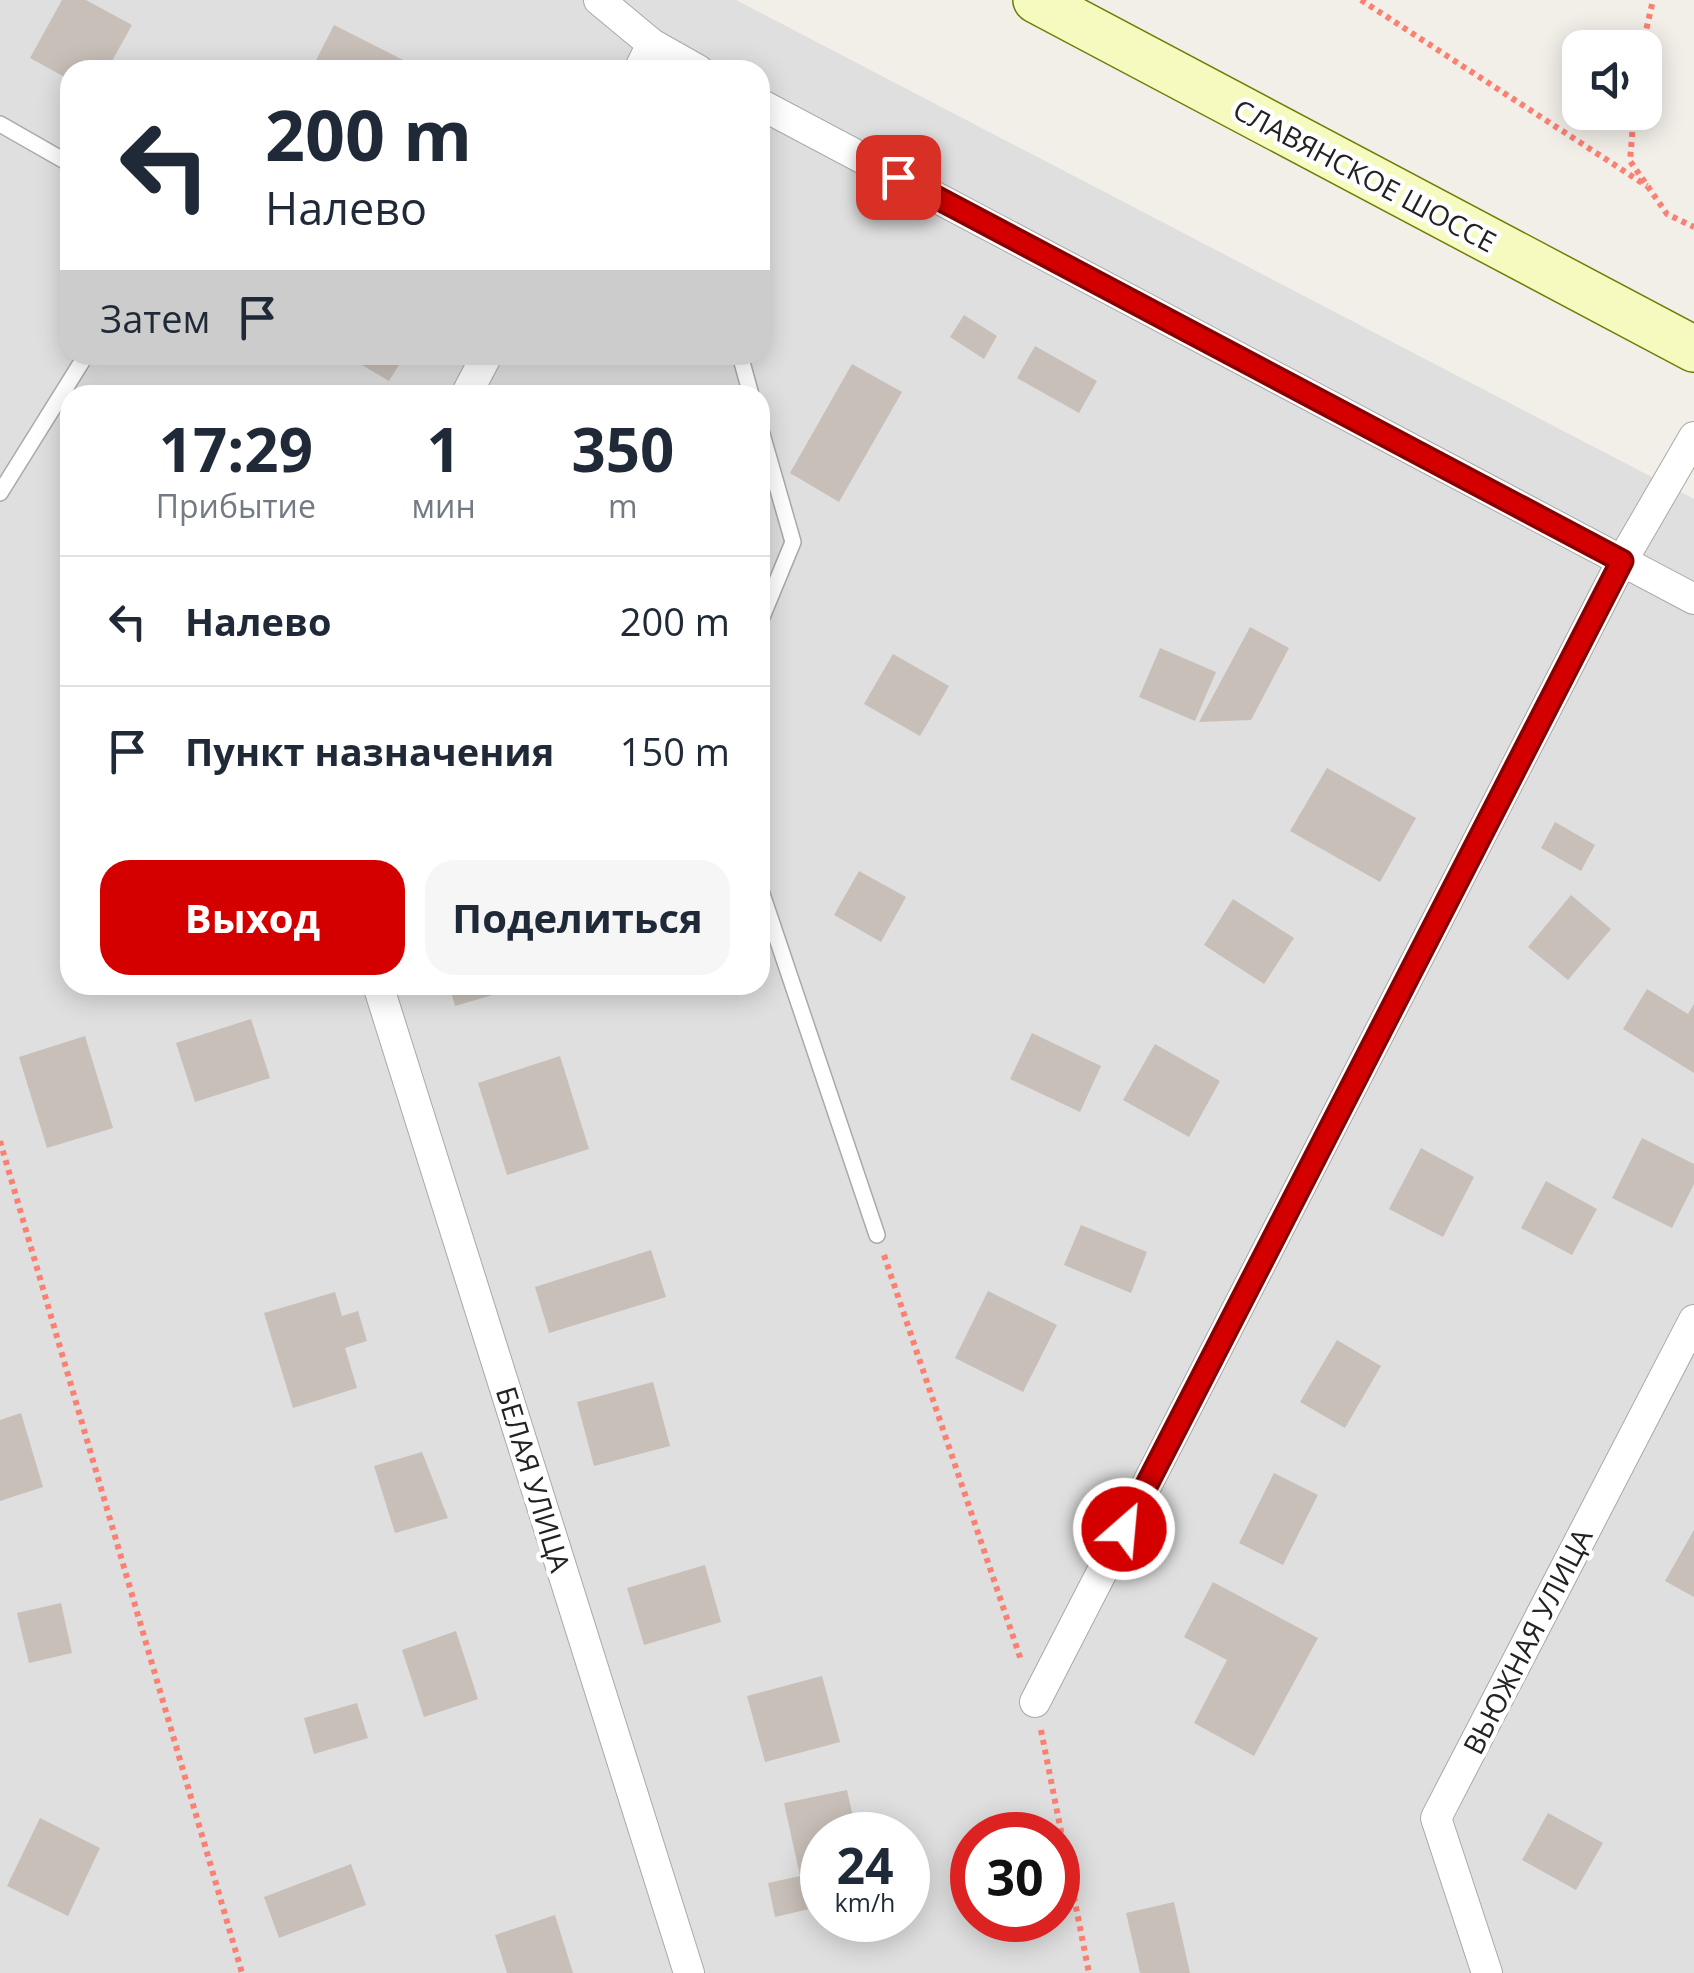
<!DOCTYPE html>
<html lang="ru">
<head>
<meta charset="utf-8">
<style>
  body { margin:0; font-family:"Open Sans",sans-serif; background:#f6f6f7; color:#1f2937; height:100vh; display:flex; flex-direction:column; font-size:38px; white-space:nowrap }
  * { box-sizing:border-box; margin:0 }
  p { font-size:32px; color:#747a83 }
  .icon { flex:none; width:55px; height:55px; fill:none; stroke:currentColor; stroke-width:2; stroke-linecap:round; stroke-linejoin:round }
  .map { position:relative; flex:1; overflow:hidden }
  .panel { position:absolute; left:60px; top:385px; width:710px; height:610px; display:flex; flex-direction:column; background:#fff; border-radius:30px; box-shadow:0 5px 25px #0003 }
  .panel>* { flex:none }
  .guide { position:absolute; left:60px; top:60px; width:710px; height:305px; border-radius:30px; box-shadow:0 5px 25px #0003; background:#fff; color:#1f2937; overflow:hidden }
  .fabs { position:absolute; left:1562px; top:30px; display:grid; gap:20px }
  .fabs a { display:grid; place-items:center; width:100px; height:100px; border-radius:20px; background:#fff; box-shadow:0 5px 25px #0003; font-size:50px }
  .speed { position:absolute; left:800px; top:1812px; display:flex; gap:20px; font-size:50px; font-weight:700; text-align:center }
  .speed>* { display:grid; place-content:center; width:130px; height:130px; border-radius:50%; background:#fff; box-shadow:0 5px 25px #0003; line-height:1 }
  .speed small { font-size:25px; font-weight:400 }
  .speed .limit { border:15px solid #d22; background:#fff; color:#111 }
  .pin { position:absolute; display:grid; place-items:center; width:85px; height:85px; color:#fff; margin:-42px; border-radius:20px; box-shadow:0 5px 15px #0006 }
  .me { position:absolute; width:110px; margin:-55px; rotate:27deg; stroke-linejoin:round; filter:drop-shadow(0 0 8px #0008) }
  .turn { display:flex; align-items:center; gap:35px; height:210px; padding:0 40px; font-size:45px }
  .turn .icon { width:130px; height:130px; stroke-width:2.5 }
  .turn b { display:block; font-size:70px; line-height:85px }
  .then { display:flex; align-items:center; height:95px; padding:0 40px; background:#0003; gap:20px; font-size:38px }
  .eta { display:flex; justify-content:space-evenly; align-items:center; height:170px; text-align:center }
  .eta b { font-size:60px; font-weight:700; line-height:70px }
  .primary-button { display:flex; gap:20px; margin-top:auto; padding:20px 40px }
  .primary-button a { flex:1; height:115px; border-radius:30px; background:#d40000; color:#fff; font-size:40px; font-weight:700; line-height:115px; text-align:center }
  .primary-button a+a { background:#f6f6f7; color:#1f2937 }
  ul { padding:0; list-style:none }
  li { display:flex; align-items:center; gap:30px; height:130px; padding:0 40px; border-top:2px solid #e0e1e3 }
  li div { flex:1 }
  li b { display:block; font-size:38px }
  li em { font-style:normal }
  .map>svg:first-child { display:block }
</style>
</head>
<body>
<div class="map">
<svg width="1694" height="1973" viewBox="0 0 1694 1973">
  <rect width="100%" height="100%" fill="#f2efe9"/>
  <!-- residential -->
  <path fill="#e0dfdf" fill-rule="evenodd" d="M0,0H736L1694,499V1973H0ZM70,70H760V355H70ZM70,395H760V985H70ZM822,1835H908V1920H822ZM972,1835H1058V1920H972Z"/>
  <!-- building -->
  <path fill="#c7bfb8" d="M62,0H86L132,25L107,70H70V80L30,58Z
    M334,25L417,67L415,70H311Z
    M964,315L997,336L984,359L950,337Z
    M1035,346L1097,381L1079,413L1017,378Z
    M345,355H405L389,381Z
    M852,364L902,392L839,502L790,473Z
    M1250,627L1289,648L1251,720L1199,722Z
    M1160,648L1216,672L1195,721L1139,697Z
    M893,654L949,686L920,736L864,704Z
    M1327,768L1416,818L1380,882L1290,831Z
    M1555,822L1595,845L1581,871L1541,848Z
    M859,871L906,897L881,942L834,915Z
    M1571,895L1611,929L1568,980L1528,947Z
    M1233,899L1294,938L1264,984L1204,945Z
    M449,985H524V986L455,1006Z
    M1647,989L1688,1014L1694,1004V1073L1623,1029Z
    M251,1019L270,1078L195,1102L176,1043Z
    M1032,1033L1101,1066L1080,1112L1010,1079Z
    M85,1036L113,1128L47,1148L19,1057Z
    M1155,1044L1220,1081L1189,1137L1123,1100Z
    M560,1056L589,1149L507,1175L478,1083Z
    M1642,1138L1694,1164V1184L1672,1228L1612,1198Z
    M1421,1148L1474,1177L1443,1237L1389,1209Z
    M1546,1181L1597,1209L1572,1255L1521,1228Z
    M1081,1225L1147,1252L1131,1293L1064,1265Z
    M651,1250L666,1297L549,1333L535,1287Z
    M988,1291L1057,1325L1023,1392L955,1358Z
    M335,1292L342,1316L358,1311L367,1341L345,1348L357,1388L293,1408L264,1313Z
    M1337,1340L1381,1366L1345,1428L1300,1402Z
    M653,1382L670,1446L594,1466L577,1402Z
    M21,1413L43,1487L0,1501V1420Z
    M422,1452L448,1518L395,1533L374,1466Z
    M1274,1473L1318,1495L1283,1565L1239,1543Z
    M1694,1530V1597L1665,1581Z
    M705,1565L721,1622L644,1645L627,1588Z
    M1213,1582L1318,1638L1254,1756L1194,1723L1227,1660L1184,1637Z
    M61,1603L72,1653L29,1663L17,1613Z
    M456,1631L478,1699L424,1717L402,1650Z
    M822,1676L840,1742L765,1762L747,1696Z
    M357,1703L368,1738L314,1754L304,1718Z
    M847,1790L857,1835H822V1906L775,1917L768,1883L800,1876L784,1803Z
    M1548,1813L1603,1843L1576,1890L1522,1860Z
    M40,1818L100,1848L68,1916L7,1886Z
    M351,1864L366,1905L279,1938L264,1897Z
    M1174,1902L1190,1973H1140L1126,1913Z
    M555,1915L573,1973H507L495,1935Z"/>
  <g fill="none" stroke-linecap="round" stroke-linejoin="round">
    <defs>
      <path id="service" d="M0,124L70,164
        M740,355L751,395
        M760,427L793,542L760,622
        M0,493L86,355
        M760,888L877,1235"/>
      <path id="minor" d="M599,0L652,44L639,70
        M652,44L698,70
        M760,104L1694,599
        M466,395L487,355
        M378,985L689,1973
        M1035,1702L1622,561L1694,437
        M1487,1973L1436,1818L1694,1320"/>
      <path id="secondary" d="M1036,0L1694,349"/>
    </defs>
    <!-- service casing -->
    <use href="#service" stroke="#a9a9a9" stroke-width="18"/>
    <!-- minor casing -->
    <use href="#minor" stroke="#a9a9a9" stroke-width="32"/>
    <!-- secondary casing -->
    <use href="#secondary" stroke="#707d05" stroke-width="48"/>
    <!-- path -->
    <path stroke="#fa8072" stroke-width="6" stroke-dasharray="5 5" stroke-linecap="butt" d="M1361,0L1647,186
      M1642,48L1653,0
      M1634,112L1630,161L1667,214L1694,227
      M0,1141L242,1973
      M884,1255L1021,1660
      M1041,1730L1089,1973"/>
    <!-- service -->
    <use href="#service" stroke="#fff" stroke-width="15"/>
    <!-- minor -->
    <use href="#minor" stroke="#fff" stroke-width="30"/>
    <!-- secondary -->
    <use href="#secondary" stroke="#f7fabf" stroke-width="45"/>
  </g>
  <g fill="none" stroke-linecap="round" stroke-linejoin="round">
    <defs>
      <path id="route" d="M898,177L1622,561L1124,1529"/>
    </defs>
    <!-- route casing -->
    <use href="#route" stroke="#8a0000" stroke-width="25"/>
    <!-- route -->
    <use href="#route" stroke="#d40000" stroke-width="18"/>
  </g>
  <g text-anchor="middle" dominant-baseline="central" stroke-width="9" stroke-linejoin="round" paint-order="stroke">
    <!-- street labels -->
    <g font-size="28" fill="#222" stroke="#fff">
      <text transform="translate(1365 175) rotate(28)">СЛАВЯНСКОЕ ШОССЕ</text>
      <text transform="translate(534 1479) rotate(73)">БЕЛАЯ УЛИЦА</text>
      <text transform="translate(1527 1641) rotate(-63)">ВЬЮЖНАЯ УЛИЦА</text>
    </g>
  </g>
</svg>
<div class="fabs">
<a><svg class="icon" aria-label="sound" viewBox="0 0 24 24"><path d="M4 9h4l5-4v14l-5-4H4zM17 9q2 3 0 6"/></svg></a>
</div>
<div class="speed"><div>24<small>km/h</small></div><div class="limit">30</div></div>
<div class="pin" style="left:898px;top:177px;background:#d93025"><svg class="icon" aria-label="arrive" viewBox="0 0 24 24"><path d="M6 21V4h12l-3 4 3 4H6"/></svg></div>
<svg class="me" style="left:1124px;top:1529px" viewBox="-20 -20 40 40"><circle r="17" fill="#d40000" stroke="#fff" stroke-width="3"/><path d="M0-11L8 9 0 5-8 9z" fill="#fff"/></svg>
<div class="guide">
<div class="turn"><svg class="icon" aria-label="left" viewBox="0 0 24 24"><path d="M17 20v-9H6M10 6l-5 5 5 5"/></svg><div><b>200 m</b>Налево</div></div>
<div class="then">Затем<svg class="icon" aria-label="arrive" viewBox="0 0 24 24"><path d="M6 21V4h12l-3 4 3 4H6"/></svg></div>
</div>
<section class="panel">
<div class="eta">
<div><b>17:29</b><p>Прибытие</p></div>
<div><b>1</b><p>мин</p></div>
<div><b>350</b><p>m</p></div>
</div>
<ul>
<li><svg class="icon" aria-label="left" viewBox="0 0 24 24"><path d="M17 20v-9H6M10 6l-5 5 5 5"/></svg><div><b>Налево</b></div><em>200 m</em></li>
<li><svg class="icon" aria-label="arrive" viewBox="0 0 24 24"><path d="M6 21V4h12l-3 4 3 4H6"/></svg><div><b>Пункт назначения</b></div><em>150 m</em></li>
</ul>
<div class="primary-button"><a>Выход</a><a>Поделиться</a></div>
</section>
</div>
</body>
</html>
